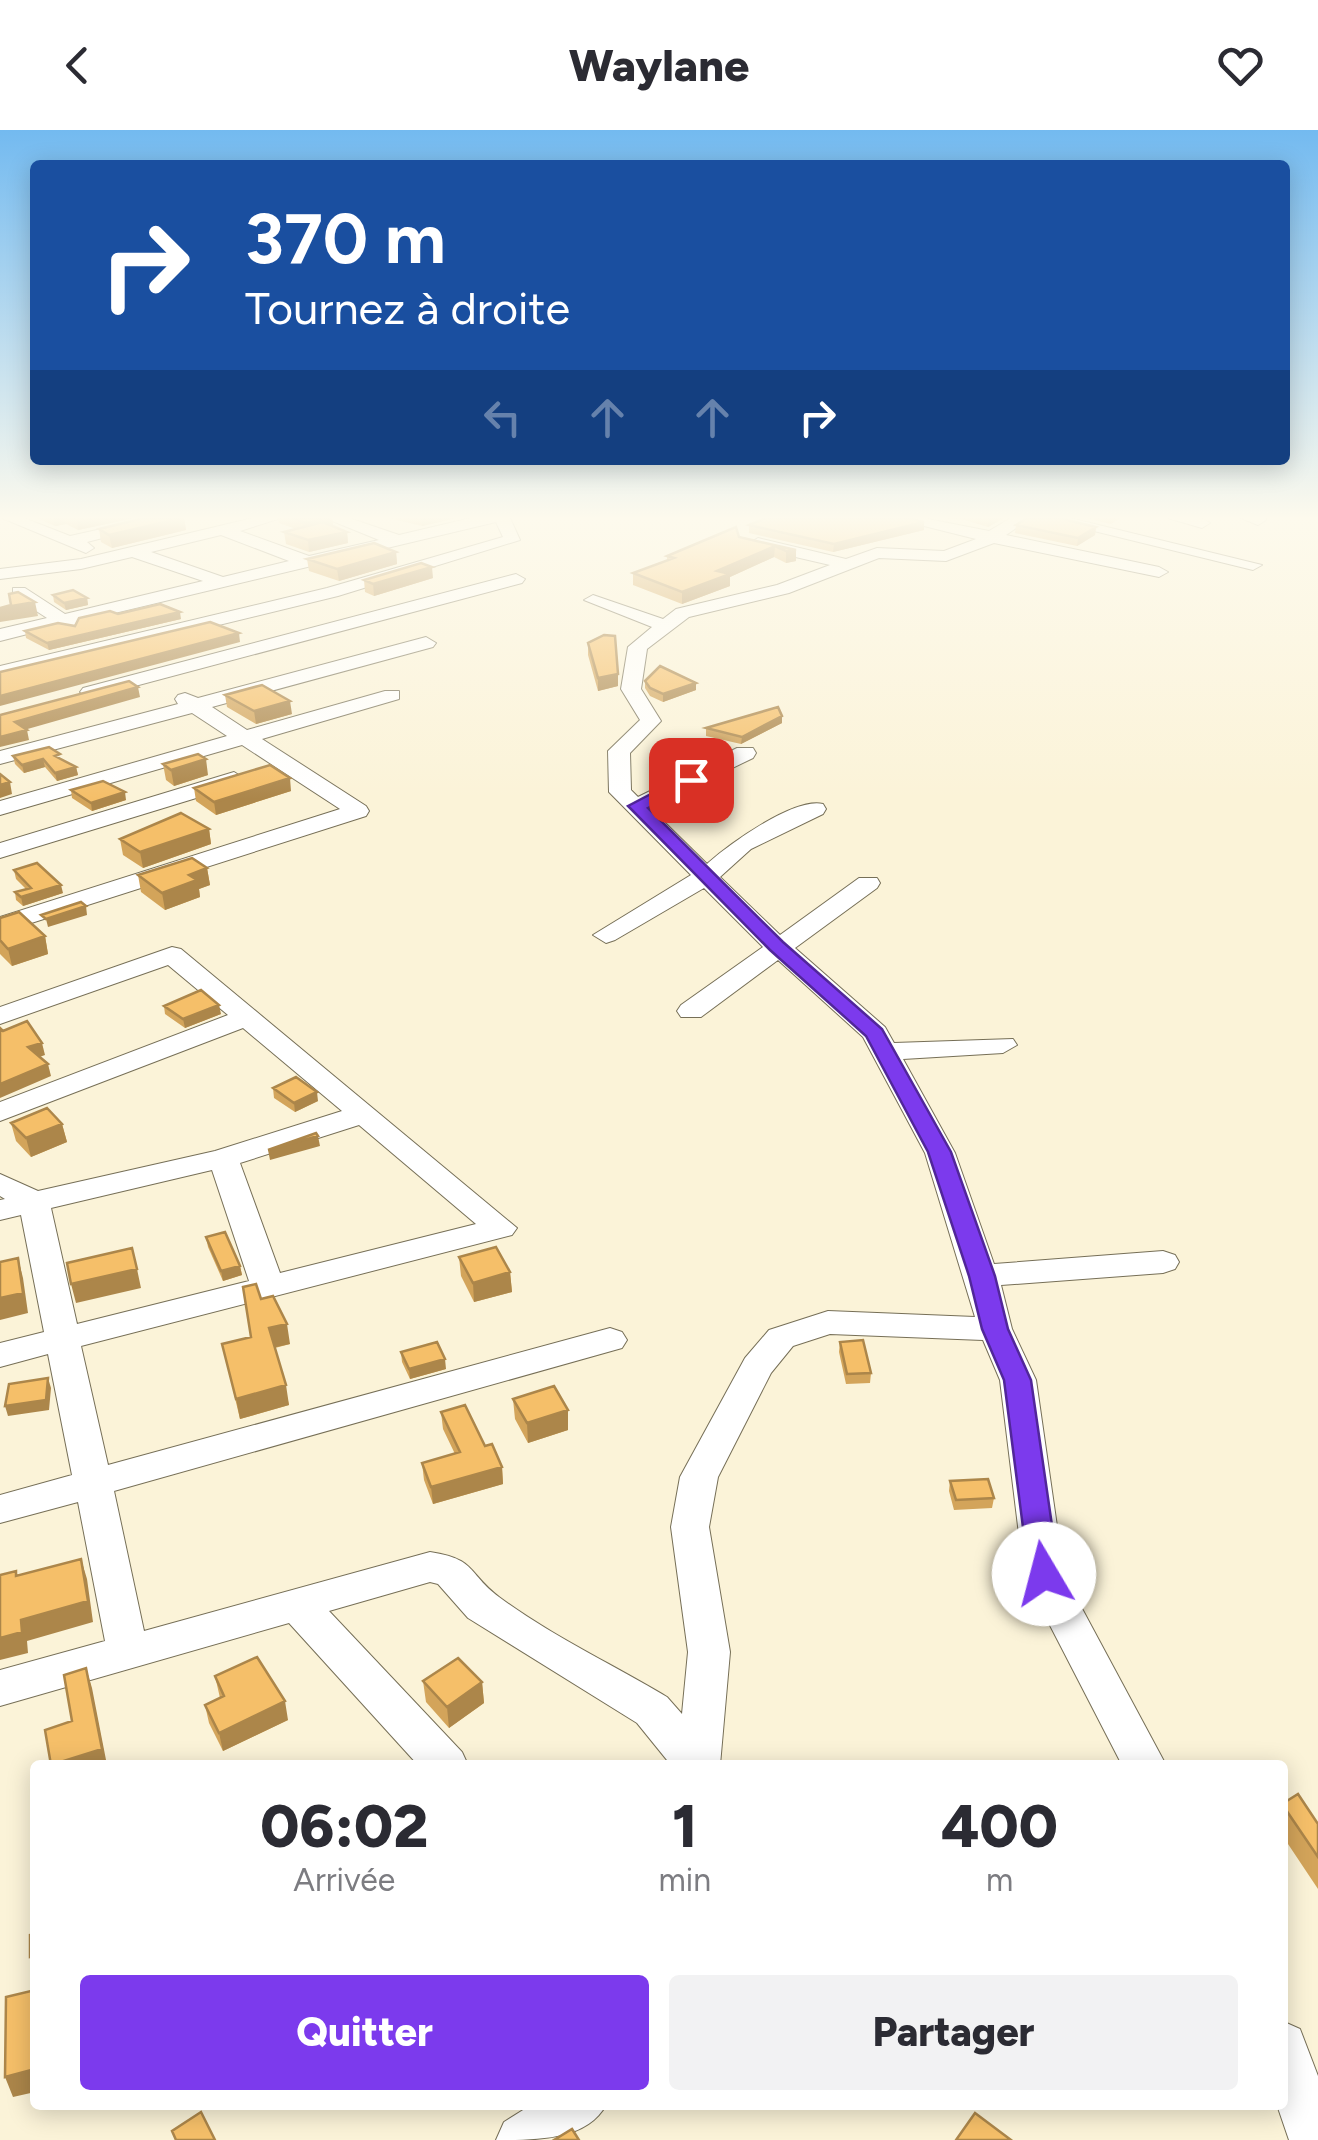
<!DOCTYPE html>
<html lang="fr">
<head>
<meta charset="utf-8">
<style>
  body { margin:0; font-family:Figtree,sans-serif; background:#f2f2f3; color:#2b2b33; height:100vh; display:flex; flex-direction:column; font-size:38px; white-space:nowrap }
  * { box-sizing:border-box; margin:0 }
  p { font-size:32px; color:#7c7c81 }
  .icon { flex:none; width:55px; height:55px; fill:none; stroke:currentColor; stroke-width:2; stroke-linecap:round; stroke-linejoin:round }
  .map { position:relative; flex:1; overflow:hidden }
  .sheet { position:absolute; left:30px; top:1630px; width:1258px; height:350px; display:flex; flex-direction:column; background:#fff; border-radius:10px; box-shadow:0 5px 25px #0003 }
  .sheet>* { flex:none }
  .hud { position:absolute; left:30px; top:30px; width:1260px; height:305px; border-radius:10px; box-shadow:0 5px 25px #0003; background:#1a4fa0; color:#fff; overflow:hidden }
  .pin { position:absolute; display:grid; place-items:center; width:85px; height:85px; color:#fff; margin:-42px; border-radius:20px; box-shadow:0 5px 15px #0006 }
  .me { position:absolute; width:110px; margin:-55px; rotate:352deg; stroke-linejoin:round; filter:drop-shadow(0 0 8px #0008) }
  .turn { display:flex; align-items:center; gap:35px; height:210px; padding:0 50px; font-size:45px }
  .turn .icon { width:130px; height:130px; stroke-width:2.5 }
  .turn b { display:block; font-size:70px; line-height:85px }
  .lanes { display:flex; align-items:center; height:95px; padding:0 50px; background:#0003; justify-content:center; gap:50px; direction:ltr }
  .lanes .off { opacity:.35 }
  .eta { display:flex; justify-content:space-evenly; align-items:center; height:170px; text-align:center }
  .eta b { font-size:60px; font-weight:800; line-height:70px }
  .cta { display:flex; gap:20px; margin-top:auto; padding:20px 50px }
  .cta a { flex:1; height:115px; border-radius:10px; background:#7c3aed; color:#fff; font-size:40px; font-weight:800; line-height:115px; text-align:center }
  .cta a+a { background:#f2f2f3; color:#2b2b33 }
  header { display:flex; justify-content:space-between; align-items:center; height:130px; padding:0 50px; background:#fff; font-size:45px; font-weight:800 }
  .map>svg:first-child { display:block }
</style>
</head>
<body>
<header><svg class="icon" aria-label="back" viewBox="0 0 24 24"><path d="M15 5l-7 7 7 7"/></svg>Waylane<svg class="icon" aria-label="heart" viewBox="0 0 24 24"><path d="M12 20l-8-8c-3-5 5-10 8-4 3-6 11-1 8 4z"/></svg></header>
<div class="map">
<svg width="1318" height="2010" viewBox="0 0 1318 2010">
  <rect width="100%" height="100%" fill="#fbf3d8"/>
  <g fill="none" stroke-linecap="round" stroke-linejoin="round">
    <defs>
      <path id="minor" d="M2,388H24L70,406L151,388H181L87,412L94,418L86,423Z
        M253,388H281L240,401L309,426L379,410L325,388H349L399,405L471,388H510L520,410L338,466L0,548V536L327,458L503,407L496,392L77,492V499L59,496L0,511V499L47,488L13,466V458H25L65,484L203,451L132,427L81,439L0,449V439L81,429ZM221,405L289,431L223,447L151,422Z
        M892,388H923L989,401L1011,388H1031L1006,405L1159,437L1168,442L1159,447L994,413L946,431L879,428L789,463L689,487L647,519L641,559L661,591L630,623L631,660L638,667L737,618H753L756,623L753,628L650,678L707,734C728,715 794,667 823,674L826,679L823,684L751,719L720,747L780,805L859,748H877L880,753L877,758L795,818L885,897L894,913L1013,909L1017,915L1003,923L903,929L955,1023L994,1134L1163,1121L1175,1125L1179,1132L1175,1139L1163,1143L1001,1155L1012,1199L1036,1250L1064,1445L1166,1635H1122L1024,1445L1000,1250L983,1210L830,1204L793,1216L771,1243L718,1347L709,1397L730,1522L720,1635H671L637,1593L468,1488L438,1454L430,1452L329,1481L462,1622L468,1635H418L289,1493L0,1576V1540L105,1511L78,1372L0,1393V1365L72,1345L48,1224L0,1237V1213L44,1202L21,1085L0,1090V1070L5,1069L0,1066V1044L38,1061L215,1021L342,981L243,898L0,991V972L228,885L168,835L0,894V877L172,817L181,819L517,1098L512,1105L81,1216L108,1335L610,1198L622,1202L627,1210L622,1218L114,1361L144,1501L430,1422C477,1429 467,1443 499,1467C550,1505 612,1534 667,1567L682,1584L688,1522L671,1397L680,1347L745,1228L769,1200L828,1181L975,1187L925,1023L863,907L778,830L701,887H681L677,881L681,875L763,817L704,758L615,810L606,813L593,805L691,745L609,662L608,621L640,590L621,559L628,517L652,497L584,470L593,465L663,489L676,479L777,455L830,435L752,417L750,413L758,408L846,429L877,418L944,421L976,409ZM359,995L476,1094L280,1143L240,1033ZM212,1040L249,1151L77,1194L51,1078Z
        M1041,388H1070L1262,435L1253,440Z
        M1168,388H1201L1210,393L1202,398Z
        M1241,388H1265L1266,390L1258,395Z
        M516,444L525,449L522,453L90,568L80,562L83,558Z
        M426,507L436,513L433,517L212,577L247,600L385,561H399V569L262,609L366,676L369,681L366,686L0,803V787L340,679L242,615L0,685V671L227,606L192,583L0,634V621L178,574L175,569L178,565L185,563L198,568Z
        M234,642L245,649L242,654L0,728V713Z
        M1282,1891L1300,1899L1318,1946V2010H1289L1277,1975H1282Z
        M531,1975H606C587,2010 538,2010 496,2010L504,1992Z"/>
    </defs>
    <!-- minor casing -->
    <use href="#minor" stroke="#766f57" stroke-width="2"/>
    <!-- minor -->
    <use href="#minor" fill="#fff" fill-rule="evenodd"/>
  </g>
  <!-- wall -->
  <path fill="#d3a45a" d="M37,388H134L78,400L66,394L55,396Z
    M184,388L186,400L112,418L101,412L99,399Z
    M278,388H332L333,395L347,402L348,413L309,422L286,414L284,402L296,399L279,393Z
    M388,388H456L422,396Z
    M943,388H1004L988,397L965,390Z
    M1086,388H1120L1111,394Z
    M924,392V400L833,422L749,403V395Z
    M1016,395L1096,397L1095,405L1077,416L1015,403Z
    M739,407L796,420V431L786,433L774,427L730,447V456L682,474L633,455V443L667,431V426Z
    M396,422L397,434L339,451L309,441L307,429Z
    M433,448L374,466L365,462L364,450Z
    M53,465L87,468L88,475L66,480L54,472Z
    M118,484L181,489L49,520L26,508L25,501L75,496Z
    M588,513L618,556L598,561L588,525Z
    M645,551L696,560L663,572L650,566L645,558Z
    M225,565L292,584L256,594L227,577Z
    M782,586V593L741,614L706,606V598Z
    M13,626L62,629L76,637L78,645L57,651L45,637L24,643L15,634Z
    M163,634L208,645L174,656L166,650Z
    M194,658L291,661L216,685L196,671Z
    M71,660L126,670L92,681L72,668Z
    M209,699L211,714L143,738L123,725L120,709Z
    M207,738L210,755L199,759L200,767L165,780L141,762L138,745Z
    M14,740L63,763L23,776L16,770L15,762L26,759L16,749Z
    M0,788L45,806L48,824L12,836L0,824Z
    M164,876L221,884L185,898L165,884Z
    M273,958L318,971L295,982L274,968Z
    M11,993L62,994L67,1012L31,1027L16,1011Z
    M206,1107L240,1136L242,1145L223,1151L208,1117Z
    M459,1127L510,1142L512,1162L474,1172L461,1146Z
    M261,1169L290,1214L275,1218L289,1275L240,1289L222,1214L251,1207Z
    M840,1212L871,1243L870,1253L846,1254L839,1222Z
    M401,1222L446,1239L410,1249L402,1232Z
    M513,1269L568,1300L528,1313L515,1289Z
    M441,1282L485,1316L502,1337L503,1354L433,1374L424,1350L422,1333L455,1324L443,1299Z
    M950,1351L994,1368L992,1378L954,1380L949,1361Z
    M215,1546L288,1590L223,1621L209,1593L205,1575L220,1568Z
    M423,1551L482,1552L484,1573L449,1598L426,1572Z
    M1282,1673L1318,1694V1759L1282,1705Z"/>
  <!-- shaded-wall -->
  <path fill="#ac864a" d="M53,388H64L66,394L55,396Z
    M90,388H134L78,400L77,391Z
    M184,388L186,400L112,418L109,405Z
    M326,388H332L333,395L308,403L307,393Z
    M428,388H456L422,396L421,389Z
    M991,388H1004L988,397L989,389Z
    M924,392V400L833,422L834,414Z
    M1096,397L1095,405L1077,416L1078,408Z
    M347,402L348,413L309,422L308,410Z
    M775,416L774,427L730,447V456L682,474V462L717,441Z
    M796,420V431L786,433V421Z
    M396,422L397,434L339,451L337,439Z
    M432,437L433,448L374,466L373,454Z
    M87,468L88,475L66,480L64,473Z
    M35,472L38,486L0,492V478Z
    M180,482L181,489L49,520L47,513Z
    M239,503L240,512L0,576V566Z
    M618,544V556L598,561V548Z
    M696,553V560L663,572V564Z
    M138,557L140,567L17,602L15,592Z
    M290,571L292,584L256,594L254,581Z
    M782,586V593L741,614L742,607Z
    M27,600L29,610L0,617V607Z
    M43,629L45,637L24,643L22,635Z
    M206,629L208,645L174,656L171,640Z
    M76,637L78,645L57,651L55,643Z
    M290,648L291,661L216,685L214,672Z
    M10,652L12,664L0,668V655Z
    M125,662L126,670L92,681L91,673Z
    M209,699L211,714L143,738L140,722Z
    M207,738L210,755L199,759L200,767L165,780L162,763L189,745Z
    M61,755L63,763L23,776L21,767Z
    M86,776L87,785L48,797L46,789Z
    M45,806L48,824L12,836L8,819Z
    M219,875L221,884L185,898L183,889Z
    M42,913L45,925L31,930L28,917Z
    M48,934L51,946L0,968V954Z
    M317,962L318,971L295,982L294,973Z
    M62,994L67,1012L31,1027L26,1008Z
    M318,1006L320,1016L270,1030L268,1020Z
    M18,1128L23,1148L28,1183L0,1190V1168Z
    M240,1136L242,1145L223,1151L221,1141Z
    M137,1139L141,1158L76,1173L71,1154Z
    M510,1142L512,1162L474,1172L473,1153Z
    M287,1194L290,1214L272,1218L269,1198Z
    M445,1229L446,1239L410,1249L409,1239Z
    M48,1248L51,1258L49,1280L8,1286L5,1276Z
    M286,1255L289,1275L240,1289L236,1269Z
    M568,1280V1300L528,1313L527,1293Z
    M502,1337L503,1354L433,1374L431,1357Z
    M81,1429L87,1449L93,1492L27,1511L28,1523L0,1530V1508L21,1490Z
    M86,1538L92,1558L107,1635H53L102,1619Z
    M482,1552L484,1573L449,1598L447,1577Z
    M285,1571L288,1590L223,1621L219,1603Z
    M35,1826V1837L34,1838L30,1827Z
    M35,1939V1962L13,1967L5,1947Z"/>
  <!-- building -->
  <path fill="#f5bf69" stroke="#ac864a" stroke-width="2.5" d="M144,388H182L109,405L99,399Z
    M291,388H326L307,393Z
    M766,388H909L924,392L834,414L749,395Z
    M1027,388H1059L1096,397L1078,408L1016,395Z
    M323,392L347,402L308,410L284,402Z
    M736,397L739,407L796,420L786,421L775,416L717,441L730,444L682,462L633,443L674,428L667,426Z
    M374,413L396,422L337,439L307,429Z
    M421,433L432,437L373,454L364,450Z
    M73,460L87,468L64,473L53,465Z
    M18,462L35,472L0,478L11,475L9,464Z
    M160,474L180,482L47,513L25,501L58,493L75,496L79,488L110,481L118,484Z
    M210,492L239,503L0,566V542Z
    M604,505L615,506L618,544L598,548L588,513Z
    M660,536L696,553L663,564L650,558L645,551Z
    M129,551L138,557L15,592L27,600L0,607V585Z
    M262,555L290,571L254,581L225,565Z
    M778,577L782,586L742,607L706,598Z
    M49,617L60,624L55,626L76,637L55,643L43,629L22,635L13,626Z
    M198,624L206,629L171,640L163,634Z
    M270,635L290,648L214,672L194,658Z
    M0,644L10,652L0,655Z
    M103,651L125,662L91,673L71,660Z
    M181,683L209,699L140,722L120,709Z
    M192,728L207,738L189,745L197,750L162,763L138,745Z
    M37,733L61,755L21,767L15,762L31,758L14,740Z
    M81,772L86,776L46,789L41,785Z
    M19,782L45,806L8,819L0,810V788Z
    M201,860L219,875L183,889L164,876Z
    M27,891L42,913L28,917L48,934L0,954V898L3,901Z
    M296,947L317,962L294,973L273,958Z
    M47,978L62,994L26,1008L11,993Z
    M316,1003L318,1006L268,1020Z
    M225,1102L240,1136L221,1141L206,1107Z
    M496,1117L510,1142L473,1153L459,1127Z
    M132,1118L137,1139L71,1154L67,1133Z
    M18,1128L23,1163L0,1168V1132Z
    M256,1154L261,1169L273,1166L287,1194L269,1198L286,1255L236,1269L222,1214L251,1207L243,1157Z
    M863,1210L871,1243L847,1244L840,1212Z
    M437,1212L445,1229L409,1239L401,1222Z
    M48,1248L46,1270L5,1276L9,1254Z
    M554,1256L568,1280L527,1293L513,1269Z
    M465,1275L485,1316L492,1314L502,1337L431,1357L422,1333L460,1322L441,1282Z
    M988,1349L994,1368L956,1370L950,1351Z
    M81,1429L88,1471L21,1490L22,1502L0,1508V1445L16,1441V1446Z
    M257,1527L285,1571L219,1603L205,1575L224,1566L215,1546Z
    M458,1528L482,1552L447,1577L423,1551Z
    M86,1538L102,1619L51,1635L45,1600L72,1591L64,1545Z
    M1298,1664L1318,1694V1727L1282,1674Z
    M35,1804V1826L30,1827V1805Z
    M35,1860V1939L5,1947L6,1867Z
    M201,1982L215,2010H176L172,2001Z
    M975,1983L1011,2010H956Z
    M572,1999L579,2010H554Z"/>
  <!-- sky -->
  <linearGradient id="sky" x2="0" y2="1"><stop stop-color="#73baf0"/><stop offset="0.58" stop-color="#fdfaed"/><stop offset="1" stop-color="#fdfaed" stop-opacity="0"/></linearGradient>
  <rect width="1318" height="669" fill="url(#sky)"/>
  <!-- route -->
  <path fill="#7c3aed" stroke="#51269a" stroke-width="2.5" d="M685,646L699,650L648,678L783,812L882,899L951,1022L995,1146L1008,1199L1031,1250L1059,1444L1054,1453L1044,1456L1033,1453L1029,1444L1004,1250L982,1199L969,1146L928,1022L866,906L770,820L628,676Z"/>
</svg>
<div class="pin" style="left:691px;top:650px;background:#d93025"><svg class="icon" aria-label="arrive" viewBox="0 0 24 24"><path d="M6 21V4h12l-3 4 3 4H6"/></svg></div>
<svg class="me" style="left:1044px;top:1444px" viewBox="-20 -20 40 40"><circle r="19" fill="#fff"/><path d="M0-13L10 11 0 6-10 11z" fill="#7c3aed"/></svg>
<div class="hud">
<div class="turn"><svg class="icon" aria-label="right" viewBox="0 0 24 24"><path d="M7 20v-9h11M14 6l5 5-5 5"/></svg><div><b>370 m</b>Tournez à droite</div></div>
<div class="lanes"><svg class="icon off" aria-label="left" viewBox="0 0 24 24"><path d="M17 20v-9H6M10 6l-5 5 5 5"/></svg><svg class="icon off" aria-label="ahead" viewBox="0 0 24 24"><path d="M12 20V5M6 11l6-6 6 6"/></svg><svg class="icon off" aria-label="ahead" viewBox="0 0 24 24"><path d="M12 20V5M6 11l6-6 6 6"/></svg><svg class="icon" aria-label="right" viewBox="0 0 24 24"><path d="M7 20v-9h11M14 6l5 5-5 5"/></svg></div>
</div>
<section class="sheet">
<div class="eta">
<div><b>06:02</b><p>Arrivée</p></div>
<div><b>1</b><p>min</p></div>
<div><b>400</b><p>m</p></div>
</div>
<div class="cta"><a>Quitter</a><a>Partager</a></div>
</section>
</div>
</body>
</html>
